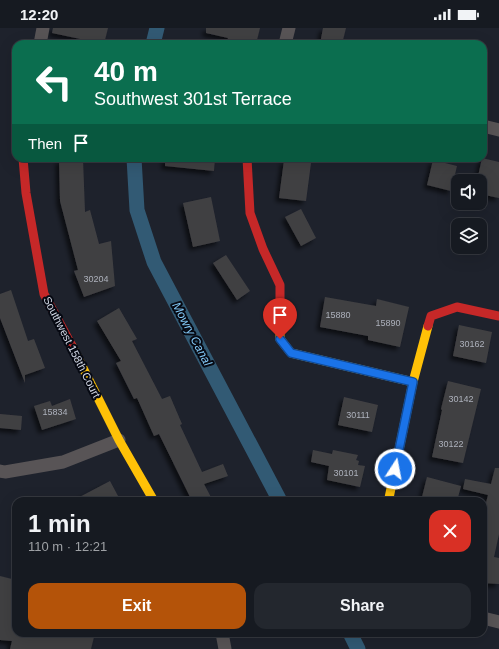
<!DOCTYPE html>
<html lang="en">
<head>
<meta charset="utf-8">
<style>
  body { margin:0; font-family:Arial,sans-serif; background:#23272e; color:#f1f3f6; height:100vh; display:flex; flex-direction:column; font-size:15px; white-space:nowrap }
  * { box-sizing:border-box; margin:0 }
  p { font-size:13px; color:#9ea1a5 }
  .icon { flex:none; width:22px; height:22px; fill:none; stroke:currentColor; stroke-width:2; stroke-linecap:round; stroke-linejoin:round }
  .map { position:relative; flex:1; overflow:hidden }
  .panel { position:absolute; left:12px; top:469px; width:475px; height:140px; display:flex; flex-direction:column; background:#161a21; border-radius:12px; box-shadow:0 4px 16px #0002,0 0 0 1px #35383f }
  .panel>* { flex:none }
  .banner { position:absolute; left:12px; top:12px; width:475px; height:122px; border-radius:12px; box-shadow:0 4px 16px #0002,0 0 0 1px #35383f; background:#0b6e4f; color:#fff; overflow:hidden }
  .buttons { position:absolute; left:451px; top:146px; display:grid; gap:8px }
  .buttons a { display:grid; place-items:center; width:36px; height:36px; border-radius:8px; background:#161a21; box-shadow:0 4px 16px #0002,0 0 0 1px #35383f; font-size:20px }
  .pin { position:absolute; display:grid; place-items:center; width:34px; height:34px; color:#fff; margin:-41px -17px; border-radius:50% 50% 50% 0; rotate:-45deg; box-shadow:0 0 4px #0007 }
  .pin .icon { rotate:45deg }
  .me { position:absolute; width:44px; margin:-22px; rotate:11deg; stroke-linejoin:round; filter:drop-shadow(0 0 3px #0008) }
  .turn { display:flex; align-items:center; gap:14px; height:84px; padding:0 16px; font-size:18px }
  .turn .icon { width:52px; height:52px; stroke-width:2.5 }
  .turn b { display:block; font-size:28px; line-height:34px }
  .then { display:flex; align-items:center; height:38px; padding:0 16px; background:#0003; gap:8px; font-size:15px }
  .round { display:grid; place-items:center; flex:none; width:42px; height:42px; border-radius:12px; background:#23272e }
  .summary { display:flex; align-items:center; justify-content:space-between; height:68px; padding:0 16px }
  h1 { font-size:24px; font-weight:700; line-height:30px }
  .cta { display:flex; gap:8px; margin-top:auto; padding:8px 16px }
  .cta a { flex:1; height:46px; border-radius:12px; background:#b45309; color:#fff; font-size:16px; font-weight:700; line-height:46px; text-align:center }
  .cta a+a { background:#23272e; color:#f1f3f6 }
  .status { display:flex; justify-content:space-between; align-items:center; height:28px; padding:0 20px; background:#161a21; direction:ltr }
  .status svg { height:11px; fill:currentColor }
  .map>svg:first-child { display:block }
</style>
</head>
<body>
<div class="status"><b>12:20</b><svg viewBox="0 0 49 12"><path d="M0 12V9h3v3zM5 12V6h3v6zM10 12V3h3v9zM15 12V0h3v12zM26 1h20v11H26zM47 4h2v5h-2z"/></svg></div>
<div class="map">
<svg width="499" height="621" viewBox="0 0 499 621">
  <defs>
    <filter id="shadow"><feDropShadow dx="-3.5" dy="3.5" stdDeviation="2" flood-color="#0009"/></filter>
  </defs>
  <rect width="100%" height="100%" fill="#1e222c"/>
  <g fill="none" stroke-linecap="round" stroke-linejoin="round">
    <!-- canal -->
    <path stroke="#325a74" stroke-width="15" d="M153,16L157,0
      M134,130L137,182L154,234L280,473
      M350,605L358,621"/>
  </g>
  <!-- building -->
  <path fill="#414043" filter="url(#shadow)" d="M53,0H108L104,16L52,5Z
    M206,0H260L256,16H226L228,10L206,5Z
    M323,0H346L342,16H320Z
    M165,130H215L214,143L165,138Z
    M482,130L499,134V170L480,166V153H477Z
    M83,131L85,184L90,182L99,216L111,213L115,258L84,269L74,243L78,242L60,173L59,132Z
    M284,132L311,135L306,173L279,170Z
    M433,132L457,138L451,163L427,157Z
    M211,169L220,213L193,219L183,175Z
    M301,181L316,210L301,218L285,189Z
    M226,227L250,263L237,272L213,235Z
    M11,262L28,313L34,311L45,340L25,347V355L0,290V266Z
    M325,269L376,278L377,271L409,279L400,319L368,312V308L320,299Z
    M119,280L137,311L132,313L162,371L170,368L182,396L180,397L202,444L223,436L228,448L204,456L213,473H192L159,406L154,408L137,370L134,371L116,335L121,333L97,293Z
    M459,297L492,304L486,335L453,328Z
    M448,353L481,361L463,435L432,429L442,382L441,381Z
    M344,369L378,377L372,404L338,397Z
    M70,371L76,391L42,402L34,378L50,373L52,378Z
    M0,386L22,388L21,402L0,400Z
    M313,422L332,426L333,422L358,427L356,432L359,433L358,437L365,438L360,459L327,452L329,438L311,434Z
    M495,440H499V506L494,529L499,530V556L483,555V487L488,467L463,461L465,451L491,456Z
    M427,449L461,458L457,473H421Z
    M110,453L118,468L109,473H72Z
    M0,548L16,552V605H95L91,621H10L12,613L0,612Z"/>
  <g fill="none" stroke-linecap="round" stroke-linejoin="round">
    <!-- street -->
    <path stroke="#585456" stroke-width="13" d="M40,16L43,0
      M285,16L289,0
      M483,98L499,102
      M0,443L5,444L63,434L119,412
      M483,590L499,594
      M222,605L225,621"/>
    <!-- slow -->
    <path stroke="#ffc107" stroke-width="9" d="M280,280V311L291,325L413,354
      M72,318L119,412L154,473
      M389,470L413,354L428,298"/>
    <!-- jam -->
    <path stroke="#c62828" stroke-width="9" d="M23,130L26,165L44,266L72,318
      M247,130L250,185L263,221L280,257V280
      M428,298L431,288L457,279L499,288"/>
  </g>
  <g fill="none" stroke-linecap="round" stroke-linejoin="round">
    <defs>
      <path id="route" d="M280,311L291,325L413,354L395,441"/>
    </defs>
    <!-- route casing -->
    <use href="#route" stroke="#114b97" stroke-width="10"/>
    <!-- route -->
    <use href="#route" stroke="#1a73e8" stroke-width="7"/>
  </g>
  <g text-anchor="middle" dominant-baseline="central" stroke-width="4" stroke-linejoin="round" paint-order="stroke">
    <!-- number labels -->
    <g font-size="9" fill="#acb0bb">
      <text x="96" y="251">30204</text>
      <text x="338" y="287">15880</text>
      <text x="388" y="295">15890</text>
      <text x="472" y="316">30162</text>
      <text x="461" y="371">30142</text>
      <text x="55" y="384">15834</text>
      <text x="358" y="387">30111</text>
      <text x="451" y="416">30122</text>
      <text x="346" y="445">30101</text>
    </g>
    <!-- street labels -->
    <g font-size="11" fill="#d0d6e3" stroke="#060912">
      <text transform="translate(72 319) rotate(63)">Southwest 158th Court</text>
    </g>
    <!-- water labels -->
    <g font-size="12" font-style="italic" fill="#82c8f6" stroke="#060912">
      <text transform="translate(192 306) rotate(62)">Mowry Canal</text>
    </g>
  </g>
</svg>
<div class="buttons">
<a><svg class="icon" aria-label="sound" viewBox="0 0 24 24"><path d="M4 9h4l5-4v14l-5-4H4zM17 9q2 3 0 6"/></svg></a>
<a><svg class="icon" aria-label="layers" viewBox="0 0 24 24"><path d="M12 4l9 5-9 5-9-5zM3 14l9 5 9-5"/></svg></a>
</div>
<div class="pin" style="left:280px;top:311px;background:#d93025"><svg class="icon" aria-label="arrive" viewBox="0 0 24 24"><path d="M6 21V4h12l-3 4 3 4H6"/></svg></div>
<svg class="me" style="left:395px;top:441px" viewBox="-20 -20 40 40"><circle r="17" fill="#1a73e8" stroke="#fff" stroke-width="3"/><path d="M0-11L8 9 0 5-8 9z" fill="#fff"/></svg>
<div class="banner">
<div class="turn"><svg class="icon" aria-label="left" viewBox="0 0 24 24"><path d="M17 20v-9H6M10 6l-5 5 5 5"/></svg><div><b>40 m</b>Southwest 301st Terrace</div></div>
<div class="then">Then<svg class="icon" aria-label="arrive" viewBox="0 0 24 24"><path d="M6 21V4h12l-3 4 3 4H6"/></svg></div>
</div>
<section class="panel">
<div class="summary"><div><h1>1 min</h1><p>110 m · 12:21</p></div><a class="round" style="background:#d93025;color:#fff"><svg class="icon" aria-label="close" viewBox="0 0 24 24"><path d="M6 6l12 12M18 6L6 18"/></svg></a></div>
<div class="cta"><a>Exit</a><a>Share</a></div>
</section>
</div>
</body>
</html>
